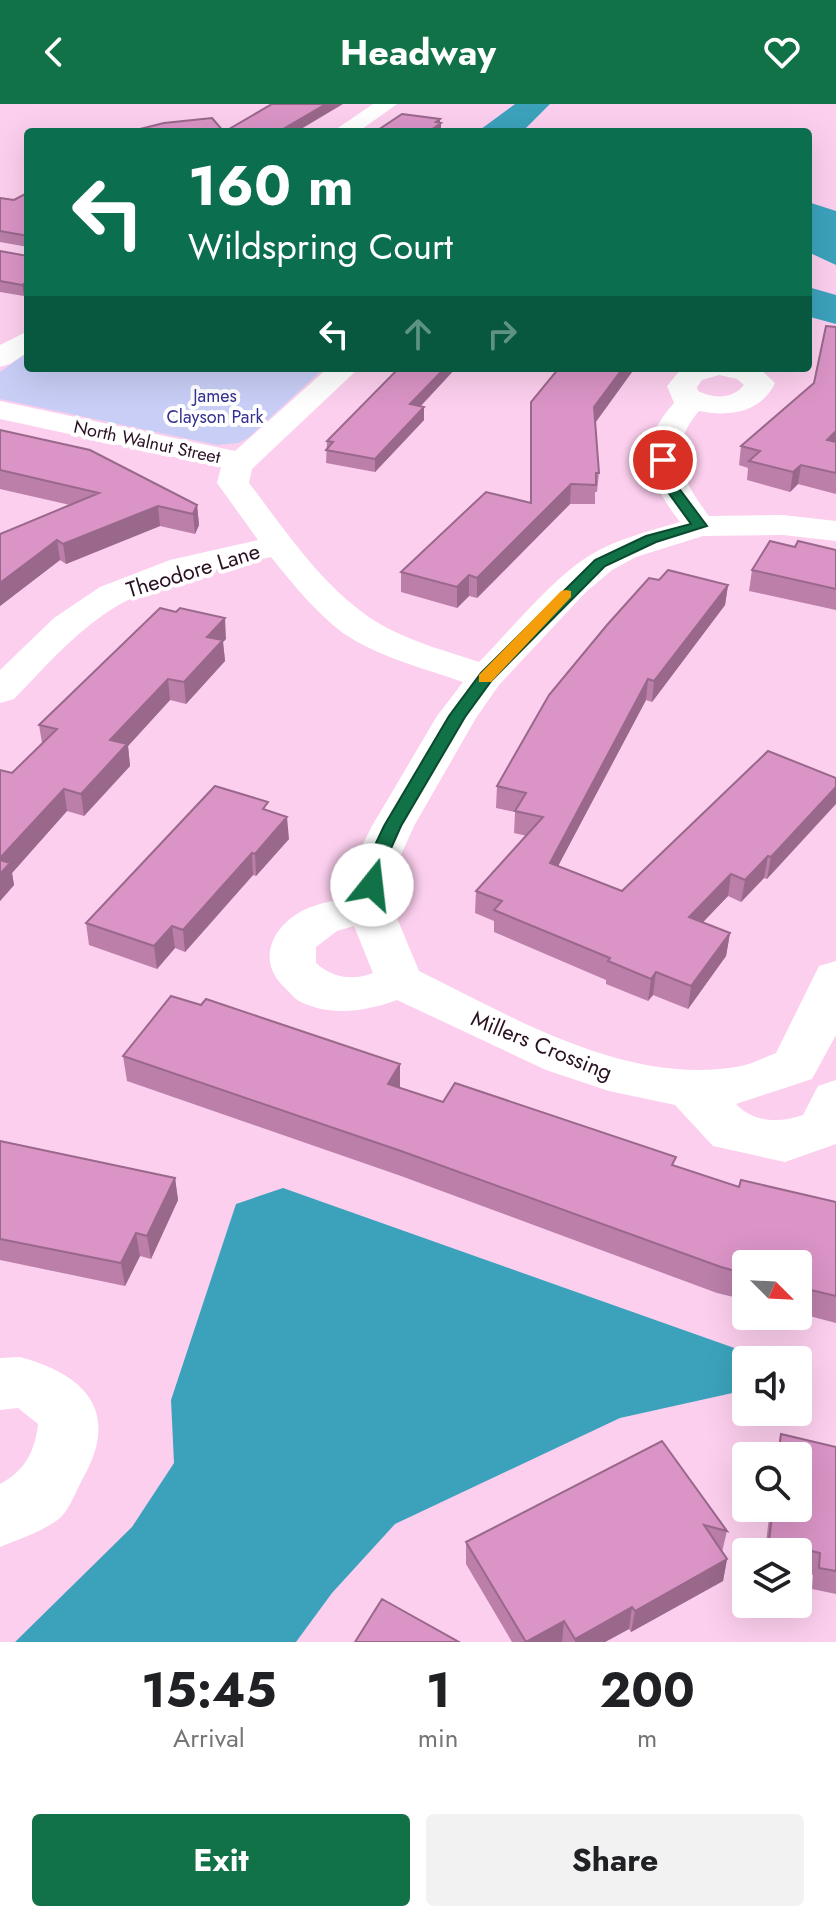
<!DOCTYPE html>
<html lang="en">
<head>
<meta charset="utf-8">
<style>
  body { margin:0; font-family:Jost,sans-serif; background:#f2f2f2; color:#202124; height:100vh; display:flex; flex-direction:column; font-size:30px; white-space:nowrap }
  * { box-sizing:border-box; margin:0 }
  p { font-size:26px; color:#757577 }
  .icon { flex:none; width:44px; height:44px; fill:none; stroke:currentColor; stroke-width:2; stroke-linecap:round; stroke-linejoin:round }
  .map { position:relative; height:1538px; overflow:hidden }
  .side { display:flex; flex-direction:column; background:#fff; flex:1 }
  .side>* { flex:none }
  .guide { position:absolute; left:24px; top:24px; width:788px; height:244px; border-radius:8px; box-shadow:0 8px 32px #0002; background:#0b6e4f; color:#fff; overflow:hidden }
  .needle { width:52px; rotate:114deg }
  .buttons { position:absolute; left:732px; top:1146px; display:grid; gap:16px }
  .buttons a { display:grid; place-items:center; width:80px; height:80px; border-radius:8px; background:#fff; box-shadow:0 8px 32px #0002; font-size:40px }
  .pin { position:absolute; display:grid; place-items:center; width:68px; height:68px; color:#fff; margin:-34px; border:4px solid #fff; border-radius:50%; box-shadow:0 2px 8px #0007 }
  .me { position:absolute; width:88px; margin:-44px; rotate:16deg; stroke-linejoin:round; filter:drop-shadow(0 0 6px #0008) }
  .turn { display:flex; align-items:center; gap:28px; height:168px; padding:0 32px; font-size:36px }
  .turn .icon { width:104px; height:104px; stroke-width:2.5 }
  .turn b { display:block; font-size:56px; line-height:68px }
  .lanes { display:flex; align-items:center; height:76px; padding:0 32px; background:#0003; justify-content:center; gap:40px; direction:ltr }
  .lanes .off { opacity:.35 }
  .eta { display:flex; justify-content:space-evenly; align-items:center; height:136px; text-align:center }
  .eta b { font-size:48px; font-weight:700; line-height:56px }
  .action { display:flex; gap:16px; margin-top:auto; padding:16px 32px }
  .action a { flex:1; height:92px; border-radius:8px; background:#117147; color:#fff; font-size:32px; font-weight:700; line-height:92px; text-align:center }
  .action a+a { background:#f2f2f2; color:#202124 }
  header { display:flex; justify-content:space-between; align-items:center; height:104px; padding:0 32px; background:#117147; color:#fff; font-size:36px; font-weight:700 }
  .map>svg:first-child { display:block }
</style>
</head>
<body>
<header><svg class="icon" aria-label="back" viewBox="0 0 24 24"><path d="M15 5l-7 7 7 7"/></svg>Headway<svg class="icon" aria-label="heart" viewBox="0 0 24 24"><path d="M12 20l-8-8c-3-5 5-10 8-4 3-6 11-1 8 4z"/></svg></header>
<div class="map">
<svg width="836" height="1538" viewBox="0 0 836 1538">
  <rect width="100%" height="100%" fill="#fccfee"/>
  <!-- green -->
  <path fill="#c8cef6" d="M28,248V264H324L248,334L238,339L217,341L0,295V268Z"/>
  <!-- water -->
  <path fill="#3ca2bc" d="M515,0H550L522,28H477Z
    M808,98L836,107V161L808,148Z
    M808,183L836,191V220L810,213Z
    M283,1084L768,1256H746V1286L620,1314L395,1420L332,1489L296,1538H15L132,1423L174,1359L171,1296L236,1100Z"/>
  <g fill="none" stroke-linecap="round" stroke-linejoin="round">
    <!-- minor -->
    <path fill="#fff" fill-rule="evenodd" d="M373,0H397L358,28H332Z
      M28,227V248L10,260L0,263V241Z
      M328,264H359L252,365L249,379C288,430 329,493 387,524C416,539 449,548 479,558C511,526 554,472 592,450C619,434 650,427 680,418C647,375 635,342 674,299L667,282L682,264H759L775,279C761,309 729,313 699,307C666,345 682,377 709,412L783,411L836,417V437L783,431L703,432L636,453L612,466L585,489L499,581L476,614L414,722L397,760L392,802L419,867C514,914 626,981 736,963C750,961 763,954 776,949L819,862L836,857V931L812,975L736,1000C754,1019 780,1019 803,1011L818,982L836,976V1040L785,1058L713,1042L675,1001L609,987L546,966L397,896C367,907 332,913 301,898C294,895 289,887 283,882C255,854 275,819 306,805C319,799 335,797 348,793L353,760L372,722L437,612L463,578C423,564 378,553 343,529C315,508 293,480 271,453C214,466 153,477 103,511C70,534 42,566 14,595L0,599V566L54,514L100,483L170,456L258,436L217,379L221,363L0,315V297L235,347ZM719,271L737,275L744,281C733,295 714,295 698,287L697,283L702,276ZM354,822L373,869C352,877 333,874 316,859V843L337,827Z
      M20,1253C87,1271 121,1309 82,1376C76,1387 70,1404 61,1413C45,1427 19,1435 0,1443V1380C25,1367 35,1347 38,1320L18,1304L0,1306V1254Z"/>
  </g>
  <!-- wall -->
  <path fill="#bb7faa" d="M28,91V143L0,138V94L14,96Z
    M0,147L28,152V190L24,192L0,188Z
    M836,223V390L798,380L790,388L747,376L748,364L739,361L741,342L814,279Z
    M399,264H471L469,267L456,264L421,302L424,303V316L375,368L326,359L327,337Z
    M531,298L595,319L599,369L597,388H595V400H570L477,494L469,492L457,504L401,488V468L530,399Z
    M0,326L197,401L199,421L195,430L160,422L66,460L60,456L0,502V430L70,401L0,385Z
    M795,443L836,446V506L749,487L752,466Z
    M659,476L728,481L725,501L652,598L646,596L558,762L622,787L836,674L767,775L764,774L741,798L728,792L702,819L730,829L726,852L688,905L653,891L648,897L606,880V876L494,828V817L475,809L476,787L527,732L514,729L515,708L496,704L497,682Z
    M226,535L223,538L225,557L186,600L170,596L128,642L130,662L84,712L67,707L12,769L14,781L0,797L12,669L42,639L39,621Z
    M269,707L289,735L256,772L253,771L185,848L175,844L157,865L89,841L86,819Z
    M123,952L400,960V984L443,998L674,1062L739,1083L836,1098V1219L798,1209V1160H746V1196L717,1189L401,1072L127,977Z
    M0,1037L175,1074L178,1096L151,1155L140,1152L125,1182L0,1156Z
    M781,1330L836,1343V1490L812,1485L813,1471L798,1467V1448H765L770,1404H798V1352H776Z
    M662,1337L727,1427L722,1448L727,1455L723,1477L631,1528L629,1525L605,1538H512L466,1460V1438Z"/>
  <!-- shaded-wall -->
  <path fill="#99688b" d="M326,0H343L296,28H278Z
    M440,15V20L441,19V28H428Z
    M28,177V190L24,192L22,181Z
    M445,264H456L410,313V300Z
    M623,264H635L593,322L594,303Z
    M424,303V316L375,368V355Z
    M836,327V343L827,336Z
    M801,361L798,380L790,388L793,368Z
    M571,380L570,400L477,494V474Z
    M197,401L199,421L195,430L193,410Z
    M158,402L160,422L66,460L63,440Z
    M57,436L60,456L0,502V479Z
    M469,471V492L457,504V483Z
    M728,481L725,501L652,598L654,577Z
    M225,514L226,535L223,538L225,557L186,600L184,578L207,533Z
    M168,575L170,596L128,642L130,662L84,712L81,690L110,636Z
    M648,575L646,596L548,781L550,759Z
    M836,683V700L767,775L771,753Z
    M64,685L67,707L12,769L14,781L0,797V754Z
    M287,713L289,735L256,772L255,750Z
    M252,749L253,771L185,848L183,826Z
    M768,752L764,774L741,798L745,776Z
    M731,770L728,792L686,836L689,813Z
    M172,822L175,844L157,865L154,842Z
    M730,829L726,852L688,905L691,882Z
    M656,868L653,891L648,897L651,875Z
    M400,960V985L388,980Z
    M175,1074L178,1096L151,1155L147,1132Z
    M136,1129L140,1152L125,1182L121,1159Z
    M727,1455L723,1477L631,1528L635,1507Z
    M632,1503L629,1525L605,1538H575V1535Z
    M564,1517L562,1538H526Z"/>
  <!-- building -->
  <path fill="#da94c6" stroke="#99688b" stroke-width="2" d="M272,0H326L278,28H224Z
    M402,10L440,15L436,18L441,19L428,28H375Z
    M212,14L224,28H128L164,19Z
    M25,90L28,91V132L0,127V94L14,96Z
    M0,147L28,152V177L22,181L0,177Z
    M826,222L836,223V327L827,336L836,338V369L801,361L793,368L749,357L760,347L741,342L814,279Z
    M399,264H445L410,300L424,303L375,355L326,346L333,338L327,337Z
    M559,264H623L594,303L599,369H596V381L571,380L477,474L469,471L457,483L401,468L486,388L531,399V298Z
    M0,326L90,346L197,401L193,410L158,402L63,440L57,436L0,479V430L99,389L0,366Z
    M770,437L795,443L798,437L836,446V485L752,466Z
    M668,466L728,481L654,577L648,575L550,759L622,787L768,647L836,674V683L771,753L768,752L745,776L731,770L689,813L730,829L691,882L656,868L651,875L608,857L610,854L494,806L502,797L476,787L543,713L515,707L526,689L497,682L549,591L607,521L649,474L659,476Z
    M160,504L176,508L180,504L225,514L207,533L223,536L184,578L168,575L110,636L127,640L81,690L64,685L0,754V666L12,669L57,625L39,621Z
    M215,682L268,698L263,705L287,713L255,750L252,749L183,826L172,822L154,842L86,819Z
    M0,756L10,759L0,770Z
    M171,892L201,901L206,895L400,960L388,980L443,998L455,979L676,1053L672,1061L739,1083L741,1076L836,1098V1192L798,1183V1160H746V1170L721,1163L401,1047L123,952Z
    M0,1037L175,1074L147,1132L136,1129L121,1159L0,1135Z
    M781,1330L836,1343V1467L819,1464L820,1449L769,1437L773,1404H798V1352H778Z
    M662,1337L727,1427L704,1421L727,1455L635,1507L632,1503L575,1535L564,1517L526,1538L466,1438Z
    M382,1495L459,1538H355Z"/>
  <!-- route -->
  <path fill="#117147" stroke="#0b492e" stroke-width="2" d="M663,352L670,356L678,383L707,422L656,438L605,462L492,576L465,613L401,722L384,760L381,781L372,787L366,785L363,781L366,760L384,722L449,612L481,569L595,456L646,432L691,420L665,384L656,356Z"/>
  <!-- slow -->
  <path fill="#f59e0b" d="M566,486L571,487V493L491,578H479V571L561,487Z"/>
  <g text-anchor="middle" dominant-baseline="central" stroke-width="8" stroke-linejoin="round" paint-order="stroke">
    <!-- far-park labels -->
    <g font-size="18" fill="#353192" stroke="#fff">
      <text x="215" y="292">James<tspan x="215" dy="21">Clayson Park</tspan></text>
    </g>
    <!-- far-street labels -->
    <g font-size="18" fill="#2a1023" stroke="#fff">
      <text transform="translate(147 338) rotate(12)">North Walnut Street</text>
    </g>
    <!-- street labels -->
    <g font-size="22" fill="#2a1023" stroke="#fff">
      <text transform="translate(193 466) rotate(-17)">Theodore Lane</text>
      <text transform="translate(542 941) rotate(22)">Millers Crossing</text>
    </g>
  </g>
</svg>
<div class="buttons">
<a><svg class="needle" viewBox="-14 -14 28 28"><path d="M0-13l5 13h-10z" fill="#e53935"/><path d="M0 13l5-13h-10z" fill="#757577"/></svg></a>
<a><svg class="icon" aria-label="sound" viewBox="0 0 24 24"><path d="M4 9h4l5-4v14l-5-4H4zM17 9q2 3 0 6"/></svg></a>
<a><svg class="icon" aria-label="search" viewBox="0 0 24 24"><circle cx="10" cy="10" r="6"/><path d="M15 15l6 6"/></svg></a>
<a><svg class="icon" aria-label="layers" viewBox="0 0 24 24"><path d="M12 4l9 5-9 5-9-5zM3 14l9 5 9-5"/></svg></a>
</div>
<div class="pin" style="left:663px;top:356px;background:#d93025"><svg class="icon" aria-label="arrive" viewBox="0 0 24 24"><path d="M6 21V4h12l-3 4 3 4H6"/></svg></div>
<svg class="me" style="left:372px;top:781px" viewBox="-20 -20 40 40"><circle r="19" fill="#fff"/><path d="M0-13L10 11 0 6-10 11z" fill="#117147"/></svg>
<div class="guide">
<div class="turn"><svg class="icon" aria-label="left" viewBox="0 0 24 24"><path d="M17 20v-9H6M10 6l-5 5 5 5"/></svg><div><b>160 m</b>Wildspring Court</div></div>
<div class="lanes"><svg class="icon" aria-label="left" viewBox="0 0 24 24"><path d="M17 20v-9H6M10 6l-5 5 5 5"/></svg><svg class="icon off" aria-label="ahead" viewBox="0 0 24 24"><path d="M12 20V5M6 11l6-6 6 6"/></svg><svg class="icon off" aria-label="right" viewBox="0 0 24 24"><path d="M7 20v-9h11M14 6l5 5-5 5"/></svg></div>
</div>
</div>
<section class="side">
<div class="eta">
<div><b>15:45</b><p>Arrival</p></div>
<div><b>1</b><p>min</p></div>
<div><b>200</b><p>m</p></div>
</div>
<div class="action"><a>Exit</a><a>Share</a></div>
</section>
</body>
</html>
